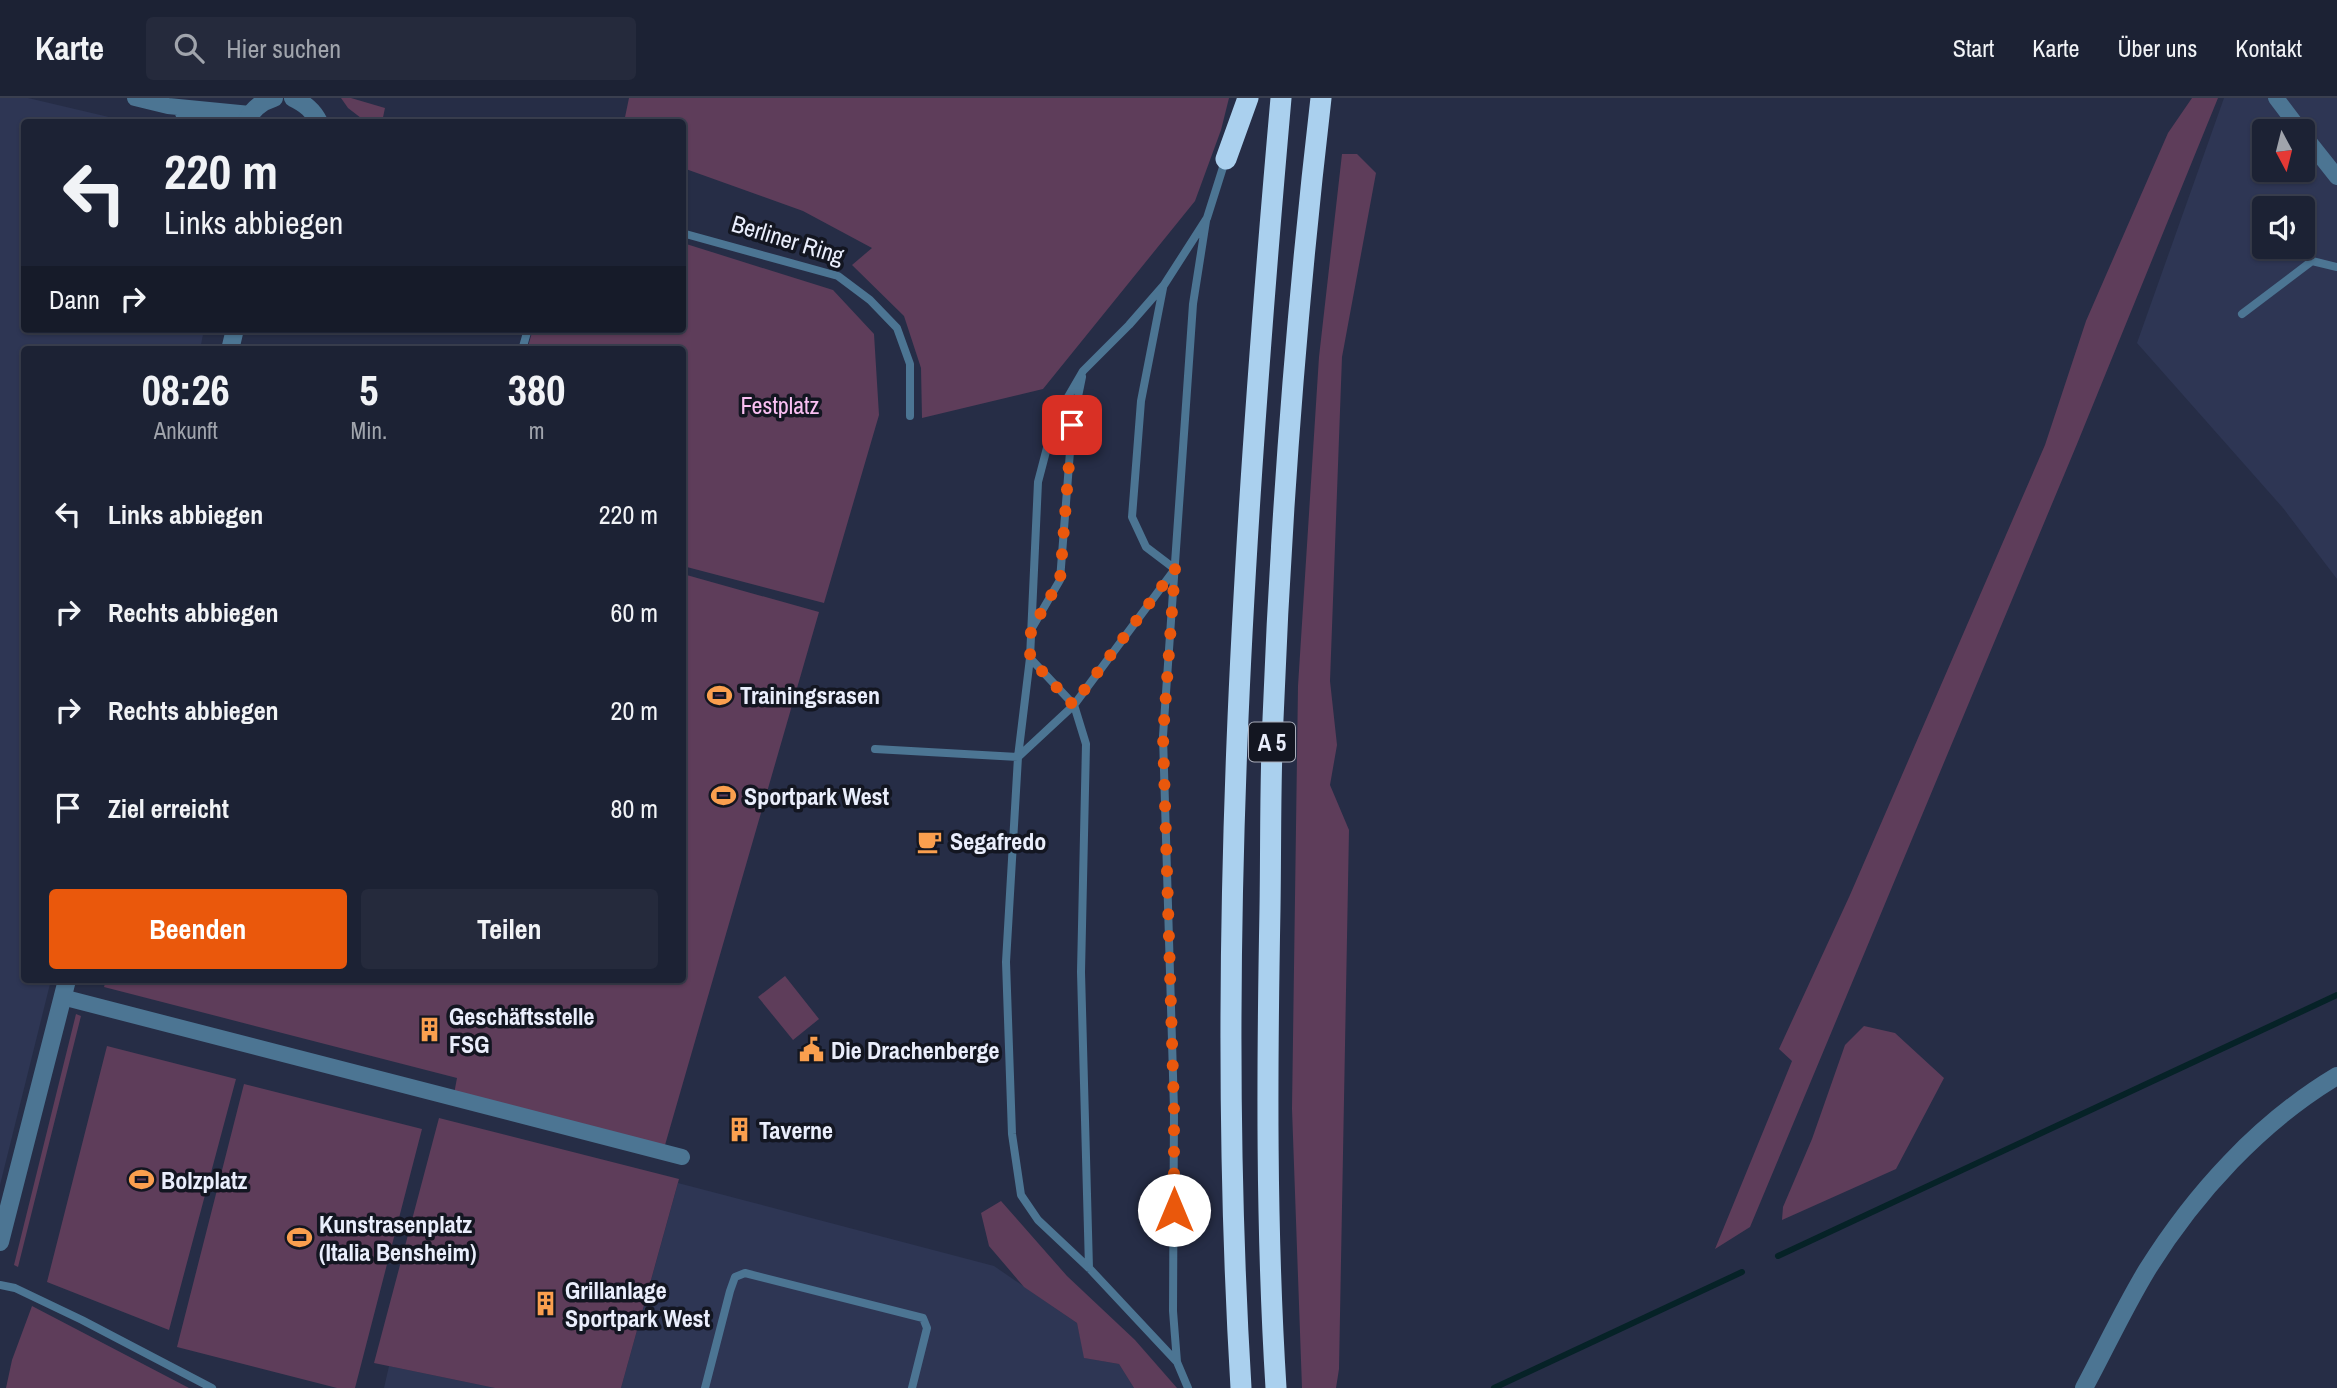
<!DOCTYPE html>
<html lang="de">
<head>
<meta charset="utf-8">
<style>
  body { margin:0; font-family:"Archivo Narrow",sans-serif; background:#252a3c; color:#f1f3f6; height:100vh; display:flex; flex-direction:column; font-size:26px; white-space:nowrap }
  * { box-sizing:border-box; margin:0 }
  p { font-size:23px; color:#a0a4ac }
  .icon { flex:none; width:38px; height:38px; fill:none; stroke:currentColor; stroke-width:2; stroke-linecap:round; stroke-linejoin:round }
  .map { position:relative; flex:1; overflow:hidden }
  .details { position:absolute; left:21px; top:248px; width:665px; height:637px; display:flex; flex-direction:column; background:#1c2234; border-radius:7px; box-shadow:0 2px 5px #0004,0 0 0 2px #3a3f4f }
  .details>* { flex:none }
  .top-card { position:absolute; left:21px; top:21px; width:665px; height:214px; border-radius:7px; box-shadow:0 2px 5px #0004,0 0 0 2px #3a3f4f; background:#1c2234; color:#f1f3f6; overflow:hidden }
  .needle { width:46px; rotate:173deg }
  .fabs { position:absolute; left:2252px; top:21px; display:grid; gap:14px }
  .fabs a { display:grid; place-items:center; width:63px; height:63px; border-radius:7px; background:#1c2234; box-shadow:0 2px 5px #0004,0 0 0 2px #3a3f4f; font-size:35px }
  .pin { position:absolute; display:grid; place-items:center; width:60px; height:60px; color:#fff; margin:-30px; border-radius:14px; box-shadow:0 4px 10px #0006 }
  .me { position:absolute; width:77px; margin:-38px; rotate:0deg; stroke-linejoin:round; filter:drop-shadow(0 0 5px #0008) }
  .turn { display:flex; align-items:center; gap:24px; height:147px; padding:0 28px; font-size:32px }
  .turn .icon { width:91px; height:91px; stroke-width:2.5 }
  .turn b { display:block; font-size:49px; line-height:60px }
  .then { display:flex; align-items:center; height:66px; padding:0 28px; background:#0003; gap:14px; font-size:26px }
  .eta { display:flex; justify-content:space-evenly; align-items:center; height:119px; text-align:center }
  .eta b { font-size:42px; font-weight:700; line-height:49px }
  .primary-button { display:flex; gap:14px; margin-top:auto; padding:14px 28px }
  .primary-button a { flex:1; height:80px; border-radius:7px; background:#ea580c; color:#fff; font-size:28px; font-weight:700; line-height:80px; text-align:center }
  .primary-button a+a { background:#252a3c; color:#f1f3f6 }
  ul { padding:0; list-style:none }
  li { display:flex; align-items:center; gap:21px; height:98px; padding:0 28px }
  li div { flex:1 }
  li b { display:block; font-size:26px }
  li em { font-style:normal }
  header { display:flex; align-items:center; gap:42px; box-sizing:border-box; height:98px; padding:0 35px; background:#1c2234; border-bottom:2px solid #3a3f4f }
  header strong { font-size:33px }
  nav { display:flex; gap:38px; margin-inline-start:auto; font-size:24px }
  .search { width:490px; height:63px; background:#252a3c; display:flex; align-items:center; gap:18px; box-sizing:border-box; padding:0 24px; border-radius:7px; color:#a0a4ac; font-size:26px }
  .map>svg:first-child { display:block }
</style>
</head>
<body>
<header>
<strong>Karte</strong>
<div class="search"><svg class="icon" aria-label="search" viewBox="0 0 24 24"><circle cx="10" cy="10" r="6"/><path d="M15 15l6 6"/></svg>Hier suchen</div>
<nav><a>Start</a><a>Karte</a><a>Über uns</a><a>Kontakt</a></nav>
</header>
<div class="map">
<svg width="2337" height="1290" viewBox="0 0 2337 1290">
  <rect width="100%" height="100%" fill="#262d46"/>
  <!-- built -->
  <path fill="#2e3654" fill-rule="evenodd" d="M0,0H28L130,24H24V231H204L200,252H24V882H51L0,1087Z
    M2224,0H2337V481L2283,410L2137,245ZM2264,33H2303V72H2264ZM2264,110H2303V149H2264Z
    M678,1085L994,1168L1077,1225L1085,1260L1119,1266L1134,1290H621Z
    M389,1268L495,1290H384Z"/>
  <!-- green -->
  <path fill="#5e3d5a" d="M341,0H351L385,10L382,24H361V20L348,10Z
    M629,0H1229L1221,32L1195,103L1043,291L922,320L921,270L904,218L852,167L872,150L803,113L683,70L682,24H624Z
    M2192,0H2218L2077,346L1750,1129L1715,1151L1792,963L1779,951L1850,797L2045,347L2086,223L2168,35Z
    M1342,56H1357L1376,75L1342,259L1330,583L1337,647L1330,687L1349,732L1339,1271L1336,1290H1302L1292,1011L1298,588L1319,259Z
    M683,145L833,192L874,236L879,317L824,505L683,468L682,252H527L533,231H682Z
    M683,476L819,514L663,1054L454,996L457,980L104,889L106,882H682Z
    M785,878L819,921L793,942L758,899Z
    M76,916L81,918L18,1169L14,1167Z
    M1864,928L1895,935L1944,980L1896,1071L1782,1122L1783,1109L1812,1041L1845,947Z
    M107,948L236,981L169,1232L47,1184Z
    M244,986L422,1031L355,1290H337L177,1249Z
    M439,1020L679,1081L621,1290H495L374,1265Z
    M1001,1103L1067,1178L1135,1242L1177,1290H1134L1119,1266L1084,1260L1077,1225L1024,1189L989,1148L981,1115Z
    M32,1208L189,1290H6L12,1262Z"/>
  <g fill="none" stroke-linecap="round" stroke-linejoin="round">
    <!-- stream -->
    <path stroke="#062227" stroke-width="6" d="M1778,1158L2337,897
      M1494,1290L1742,1174"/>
    <!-- service -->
    <path stroke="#4c7593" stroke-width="8" d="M682,135L838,178L870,202L897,230L910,266V318
      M2242,216L2312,163L2337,169
      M522,252L528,231
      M1032,530L1060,482L1072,328L1082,279
      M1030,560L1074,607L1086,646L1081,874L1089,1170
      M875,651L1018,659L1074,607L1175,471L1146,449L1132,419L1141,303L1163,190
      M0,1187L15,1190L82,1222L212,1290
      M1177,1264L1173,1213L1174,1011L1163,638L1193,206L1206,123
      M705,1290L730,1193L735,1179L745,1175L923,1220L927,1230L912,1290
      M1188,1290L1177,1264L1089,1170L1038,1122L1021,1097L1012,1036L1006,864L1018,659L1030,560L1038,384L1054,323L1083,273L1129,227L1164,187L1207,120L1225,63"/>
    <!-- minor -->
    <path stroke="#4c7593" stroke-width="16" d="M135,0L168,8L250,16
      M2276,0L2301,33
      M183,15L207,24
      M2303,36L2337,79
      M62,899L682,1059"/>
    <!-- tertiary -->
    <path stroke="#4c7593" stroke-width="18" d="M293,0C305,6 313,12 319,24
      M246,24C252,11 261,4 274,0
      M230,252L235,231
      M0,1144L67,882
      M2084,1290C2105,1251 2124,1210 2147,1172C2195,1095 2260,1024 2337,978"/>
    <!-- motorway -->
    <path stroke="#aad0ee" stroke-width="21" d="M1226,61L1248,0
      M1241,1290C1215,860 1243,429 1281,0
      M1276,1290C1266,1130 1267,970 1270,810C1271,747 1270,684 1273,621C1281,414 1297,206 1321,0"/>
  </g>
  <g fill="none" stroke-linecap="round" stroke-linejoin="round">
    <!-- route -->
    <path stroke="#ea580c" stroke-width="12" stroke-dasharray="0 21.6" d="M1072,327L1060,482L1031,532L1030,560L1073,607L1175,471L1163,638L1174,1011V1112"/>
  </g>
  <!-- icons -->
  <defs>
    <symbol id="stadium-bare" viewBox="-9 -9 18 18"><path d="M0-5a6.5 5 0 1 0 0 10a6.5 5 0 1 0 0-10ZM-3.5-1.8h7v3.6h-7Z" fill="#fa9f4e" stroke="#131621" stroke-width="2.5" paint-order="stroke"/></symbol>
    <symbol id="cafe-bare" viewBox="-9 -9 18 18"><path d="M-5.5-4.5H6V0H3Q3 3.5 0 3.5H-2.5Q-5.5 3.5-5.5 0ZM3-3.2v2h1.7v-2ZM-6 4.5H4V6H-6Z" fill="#fa9f4e" stroke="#131621" stroke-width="2.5" paint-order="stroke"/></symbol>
    <symbol id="building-bare" viewBox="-9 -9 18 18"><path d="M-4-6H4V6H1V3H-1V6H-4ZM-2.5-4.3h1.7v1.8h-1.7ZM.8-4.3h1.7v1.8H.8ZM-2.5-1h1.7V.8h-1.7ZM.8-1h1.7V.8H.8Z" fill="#fa9f4e" stroke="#131621" stroke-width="2.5" paint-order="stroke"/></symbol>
    <symbol id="civic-bare" viewBox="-9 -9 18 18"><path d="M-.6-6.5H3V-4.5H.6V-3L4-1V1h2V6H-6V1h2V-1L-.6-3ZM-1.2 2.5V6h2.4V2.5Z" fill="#fa9f4e" stroke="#131621" stroke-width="2.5" paint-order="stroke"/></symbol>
  </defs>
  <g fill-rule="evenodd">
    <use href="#stadium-bare" x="702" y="580" width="35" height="35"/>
    <use href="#stadium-bare" x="706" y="680" width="35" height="35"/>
    <use href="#cafe-bare" x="912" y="726" width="35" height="35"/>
    <use href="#building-bare" x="412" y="914" width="35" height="35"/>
    <use href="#civic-bare" x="794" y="934" width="35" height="35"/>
    <use href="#building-bare" x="722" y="1014" width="35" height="35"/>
    <use href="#stadium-bare" x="124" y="1064" width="35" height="35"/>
    <use href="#stadium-bare" x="282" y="1122" width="35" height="35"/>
    <use href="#building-bare" x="528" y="1188" width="35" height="35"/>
  </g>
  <g text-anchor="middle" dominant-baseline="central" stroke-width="7" stroke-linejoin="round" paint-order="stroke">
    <!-- shield labels -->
    <rect fill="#131621" stroke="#aaadba" stroke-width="2" x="1249" y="624.5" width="46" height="39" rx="5"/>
    <g font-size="23" font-weight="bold" fill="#eaeefc">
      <text x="1272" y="644">A 5</text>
    </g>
    <!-- street labels -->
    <g font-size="24" fill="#eaeefc" stroke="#131621">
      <text transform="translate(788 141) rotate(17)">Berliner Ring</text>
    </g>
    <!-- park labels -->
    <g font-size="24" fill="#fac0f3" stroke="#131621">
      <text x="780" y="307">Festplatz</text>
    </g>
    <!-- poi labels -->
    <g font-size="24" font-weight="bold" fill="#eaeefc" stroke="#131621" text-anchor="start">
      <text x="740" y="597">Trainingsrasen</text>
      <text x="744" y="698">Sportpark West</text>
      <text x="950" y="743">Segafredo</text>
      <text x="449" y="918">Geschäftsstelle<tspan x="449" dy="28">FSG</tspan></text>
      <text x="831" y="952">Die Drachenberge</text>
      <text x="759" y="1032">Taverne</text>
      <text x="161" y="1082">Bolzplatz</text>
      <text x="319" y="1126">Kunstrasenplatz<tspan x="319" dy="28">(Italia Bensheim)</tspan></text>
      <text x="565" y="1192">Grillanlage<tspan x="565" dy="28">Sportpark West</tspan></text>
    </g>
  </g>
</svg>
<div class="fabs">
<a><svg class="needle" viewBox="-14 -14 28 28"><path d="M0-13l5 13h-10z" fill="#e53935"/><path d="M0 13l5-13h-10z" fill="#a0a4ac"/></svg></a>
<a><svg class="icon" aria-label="sound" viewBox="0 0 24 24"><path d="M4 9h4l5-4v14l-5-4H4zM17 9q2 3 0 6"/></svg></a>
</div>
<div class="pin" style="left:1072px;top:327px;background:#d93025"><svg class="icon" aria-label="arrive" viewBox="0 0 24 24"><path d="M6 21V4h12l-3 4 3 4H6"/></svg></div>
<svg class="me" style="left:1174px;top:1112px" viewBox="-20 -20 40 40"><circle r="19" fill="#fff"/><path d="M0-13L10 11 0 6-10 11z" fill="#ea580c"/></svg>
<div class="top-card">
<div class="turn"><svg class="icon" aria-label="left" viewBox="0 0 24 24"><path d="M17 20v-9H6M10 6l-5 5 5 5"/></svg><div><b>220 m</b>Links abbiegen</div></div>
<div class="then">Dann<svg class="icon" aria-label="right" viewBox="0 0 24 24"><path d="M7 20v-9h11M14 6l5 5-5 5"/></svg></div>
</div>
<section class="details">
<div class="eta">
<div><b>08:26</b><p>Ankunft</p></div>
<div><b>5</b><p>Min.</p></div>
<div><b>380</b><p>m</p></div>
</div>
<ul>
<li><svg class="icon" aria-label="left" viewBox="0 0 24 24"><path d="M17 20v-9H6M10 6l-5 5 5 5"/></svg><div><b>Links abbiegen</b></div><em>220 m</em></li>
<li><svg class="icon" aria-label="right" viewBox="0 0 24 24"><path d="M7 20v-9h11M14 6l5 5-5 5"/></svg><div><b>Rechts abbiegen</b></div><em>60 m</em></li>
<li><svg class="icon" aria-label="right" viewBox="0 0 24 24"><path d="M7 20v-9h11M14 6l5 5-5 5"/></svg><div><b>Rechts abbiegen</b></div><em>20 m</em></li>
<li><svg class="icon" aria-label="arrive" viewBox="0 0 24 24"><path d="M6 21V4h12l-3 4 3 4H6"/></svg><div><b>Ziel erreicht</b></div><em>80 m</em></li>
</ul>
<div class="primary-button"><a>Beenden</a><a>Teilen</a></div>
</section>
</div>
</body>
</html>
